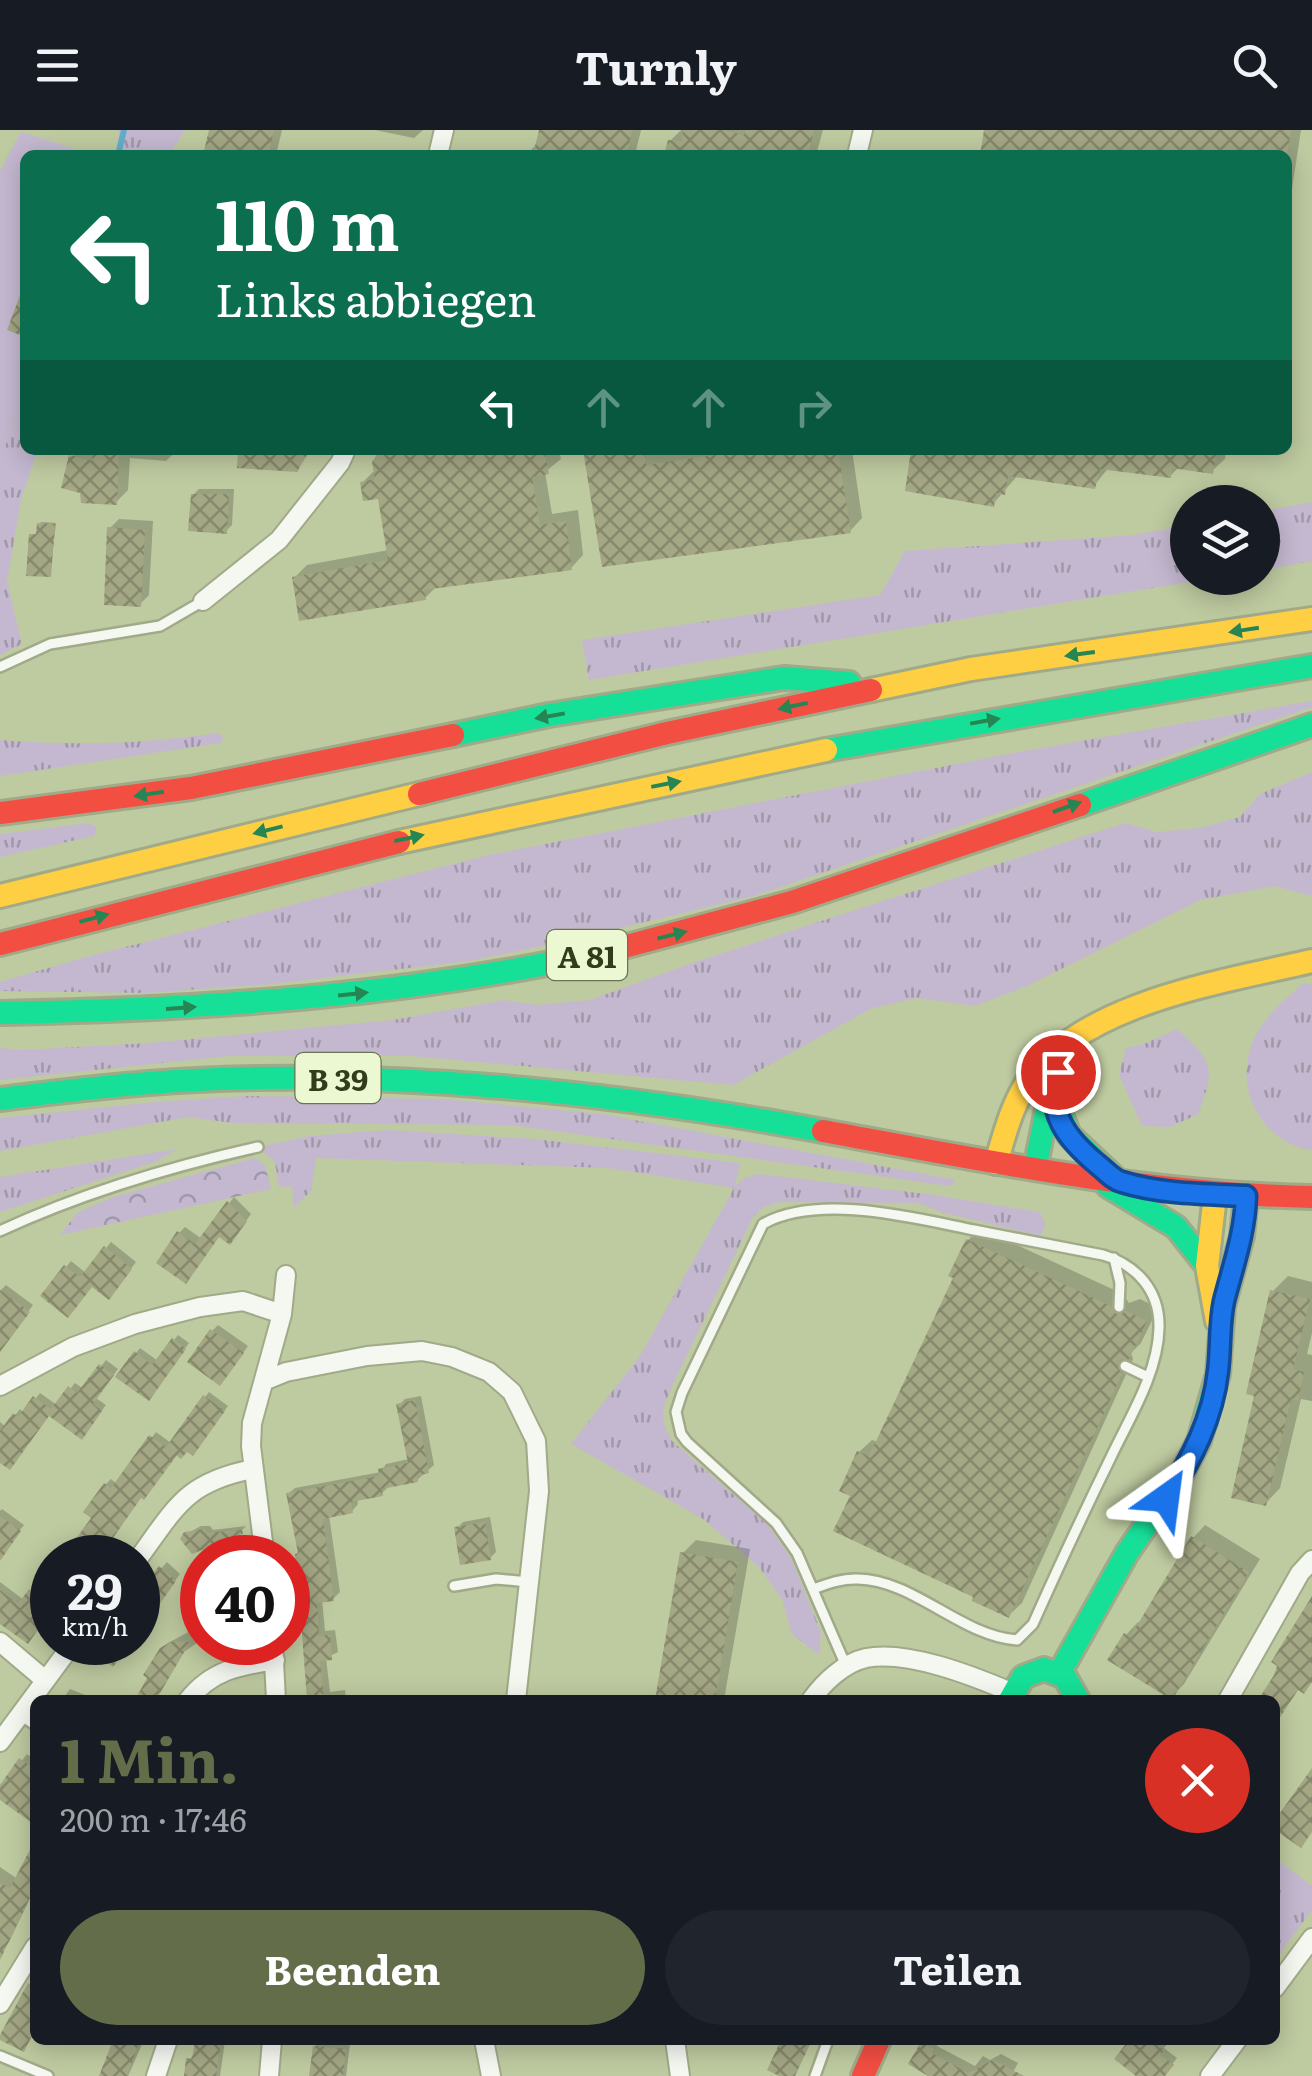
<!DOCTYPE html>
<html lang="de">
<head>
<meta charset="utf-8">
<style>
  body { margin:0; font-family:Literata,serif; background:#20242c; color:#f1f3f6; height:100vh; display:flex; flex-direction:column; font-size:38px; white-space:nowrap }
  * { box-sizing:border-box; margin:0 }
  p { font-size:32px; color:#9ea1a6 }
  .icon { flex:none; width:55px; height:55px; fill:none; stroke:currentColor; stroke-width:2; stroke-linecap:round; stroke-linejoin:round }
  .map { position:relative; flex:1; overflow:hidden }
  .side { position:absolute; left:30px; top:1565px; width:1250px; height:350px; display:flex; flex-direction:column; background:#171b24; border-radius:15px; box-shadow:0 5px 25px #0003 }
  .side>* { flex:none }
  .hud { position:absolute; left:20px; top:20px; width:1272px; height:305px; border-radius:15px; box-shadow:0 5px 25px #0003; background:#0b6e4f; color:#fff; overflow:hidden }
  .fabs { position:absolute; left:1170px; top:355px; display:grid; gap:20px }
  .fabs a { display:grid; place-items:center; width:110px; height:110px; border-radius:50%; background:#171b24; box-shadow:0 5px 25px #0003; font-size:50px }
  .speed { position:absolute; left:30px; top:1405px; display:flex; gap:20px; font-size:50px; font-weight:700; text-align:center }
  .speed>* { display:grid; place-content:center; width:130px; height:130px; border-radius:50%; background:#171b24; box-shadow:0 5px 25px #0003; line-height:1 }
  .speed small { font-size:25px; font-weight:400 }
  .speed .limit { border:15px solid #d22; background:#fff; color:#111 }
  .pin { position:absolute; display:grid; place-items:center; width:85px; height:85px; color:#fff; margin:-42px; border:5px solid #fff; border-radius:50%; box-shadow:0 2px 10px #0007 }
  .me { position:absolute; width:110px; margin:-55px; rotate:31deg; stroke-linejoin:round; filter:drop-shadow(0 0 8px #0008) }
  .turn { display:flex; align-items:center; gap:35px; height:210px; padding:0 30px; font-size:45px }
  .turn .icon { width:130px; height:130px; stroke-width:2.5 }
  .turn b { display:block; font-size:70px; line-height:85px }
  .lanes { display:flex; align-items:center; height:95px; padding:0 30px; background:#0003; justify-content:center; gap:50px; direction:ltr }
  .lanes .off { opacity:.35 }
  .round { display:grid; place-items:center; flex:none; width:105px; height:105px; border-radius:52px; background:#20242c }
  .summary { display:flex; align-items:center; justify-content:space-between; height:170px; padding:0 30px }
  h1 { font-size:60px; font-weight:700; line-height:75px; color:#636d4a }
  .action { display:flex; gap:20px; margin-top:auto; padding:20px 30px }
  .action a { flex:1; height:115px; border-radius:60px; background:#636d4a; color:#fff; font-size:40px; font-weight:700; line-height:115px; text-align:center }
  .action a+a { background:#20242c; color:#f1f3f6 }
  header { display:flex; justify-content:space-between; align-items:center; height:130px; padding:0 30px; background:#171b24; font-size:45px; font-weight:700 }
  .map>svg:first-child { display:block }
</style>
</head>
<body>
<header><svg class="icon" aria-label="menu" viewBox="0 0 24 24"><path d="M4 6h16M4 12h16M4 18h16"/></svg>Turnly<svg class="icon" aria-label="search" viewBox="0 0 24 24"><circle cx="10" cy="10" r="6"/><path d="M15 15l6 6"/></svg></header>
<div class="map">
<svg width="1312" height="1946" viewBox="0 0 1312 1946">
  <defs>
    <pattern id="grass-tufts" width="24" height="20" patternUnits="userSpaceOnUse" patternTransform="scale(2.5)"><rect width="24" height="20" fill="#c4b8d0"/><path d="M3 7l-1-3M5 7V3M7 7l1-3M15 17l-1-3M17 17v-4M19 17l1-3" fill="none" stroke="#a097a8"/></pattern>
    <pattern id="forest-crowns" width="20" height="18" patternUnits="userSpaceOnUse" patternTransform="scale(2.5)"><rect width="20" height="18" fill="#c4b8d0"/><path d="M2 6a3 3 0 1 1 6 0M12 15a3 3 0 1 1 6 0" fill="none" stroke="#a097a8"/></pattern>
    <pattern id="building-cross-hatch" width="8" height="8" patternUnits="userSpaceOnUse" patternTransform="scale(2.5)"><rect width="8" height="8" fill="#a4a784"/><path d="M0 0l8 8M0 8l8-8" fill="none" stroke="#86896b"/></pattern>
  </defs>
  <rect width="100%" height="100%" fill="#becaa0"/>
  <!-- grass -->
  <path fill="url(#grass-tufts)" d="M118,0H185L169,25H122Z
    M25,262V320H38L21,369L7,452L22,514L0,525V330Z
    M1312,372V431L1263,440V381Z
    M1187,395L1188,448H1214L589,550L582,510L880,465L905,421L1135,405Z
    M1312,571V577L754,766L570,810L469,831L271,854L145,863L0,861V852L86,827L489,725L1018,622Z
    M217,603L223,606L221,613L0,646V610C73,616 144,614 217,603Z
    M1312,642V766L1274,756L1200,770L1027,856L975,876L917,868L872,878L733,955L411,926H229L0,950V918L21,920L149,913L393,890L504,870L537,875L590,870L692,833L1125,693L1157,702L1200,698L1240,687L1260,664Z
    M89,693L97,697L94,706L0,727V704Z
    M1304,853L1312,855V1020C1258,1012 1231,953 1256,905C1267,884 1286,868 1304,853Z
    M1177,899C1213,931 1216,938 1198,984L1170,997L1142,996L1119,945L1126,918L1144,914Z
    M246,966L443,969L602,984L956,1050L950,1056L511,995L232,993L188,987L0,1021V988L155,972Z
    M388,1000L535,1009L740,1033L735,1056L744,1048L759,1044L934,1065L1040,1082L1045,1094L1041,1106L944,1083L918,1073L780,1072L764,1077L753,1087L675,1250C663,1276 657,1285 672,1311L767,1394L791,1428L821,1502L819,1525L792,1504L782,1469L759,1437L703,1389L571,1314L640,1226L734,1058L608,1038L316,1028L311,1061L294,1077L292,1056L279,1057L275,1032L258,1017L310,1006Z
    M178,1019L157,1031L0,1082V1047Z
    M1275,1728L1312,1756V1780L1275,1830Z"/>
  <!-- forest -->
  <path fill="url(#forest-crowns)" d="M255,1028L265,1035L271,1059L60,1105L77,1083L113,1067Z"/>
  <!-- garden -->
  <path fill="#c4b8d0" d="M21,2L95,25H25V262L0,330V41Z"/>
  <!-- shadow -->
  <path fill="#0003" d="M211,0H282L276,25H205Z
    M375,0H423L414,8Z
    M541,0H641L635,25H526L535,16Z
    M681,0H823L816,25H667L670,11Z
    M986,0H1301L1288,85V25H982Z
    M78,320H177L166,331L130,328L128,360L116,372L71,327Z
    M382,320H559L561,329L545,342L552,384L578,380L583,425L571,438L437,456L425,468L294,448L307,435L389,420L380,366L362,353L376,339Z
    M585,320H658V323L682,320H852L862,388L850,401Z
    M913,320H1226L1225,329L1212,341L1179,337L1170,346L1109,337L1094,356L1018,345L993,374Z
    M199,359H234L232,395L226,401L193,365Z
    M119,389L153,391L149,465L140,474L110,398Z
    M41,392L56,393L50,445L31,405L38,403Z
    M234,1067L251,1084L235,1106L220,1104L191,1145L179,1103L185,1097L202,1109Z
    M980,1098L1123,1164L1129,1173L1140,1169L1158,1178L1141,1213L1131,1223L1133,1229L1022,1473L1009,1485L977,1466L853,1365L859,1322L872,1310L878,1312L956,1147L968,1110Z
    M111,1112L136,1132L114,1161L93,1154L74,1180L66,1137L71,1131L86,1143Z
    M1288,1146L1312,1152V1203L1307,1224L1312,1225V1271L1301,1269L1280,1358L1265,1374L1257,1264L1273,1161Z
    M6,1155L33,1175L11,1205L0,1206V1161Z
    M218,1195L248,1216L226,1247L212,1201Z
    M178,1205L189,1213L153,1263L136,1223L140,1218L158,1231Z
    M106,1230L118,1239L96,1268L106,1275L86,1301L50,1283L0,1330V1292L6,1297L20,1279L24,1283L40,1263L57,1275L75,1253L84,1259Z
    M209,1262L228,1276L197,1318L178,1323L142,1365L94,1388L106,1354L111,1349L117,1354L156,1302L171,1313Z
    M421,1266L434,1335L417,1350L388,1357L382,1363L357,1368L358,1374L352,1381L329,1385L340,1462L333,1469L322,1470L325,1501L335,1500L338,1522L326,1528L330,1562L345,1560L346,1570H310L300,1422L288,1364L295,1358L381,1342L386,1334L409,1329L399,1275L405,1269Z
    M2,1379L24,1395L0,1425V1381Z
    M490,1387L496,1422L490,1428L457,1398L463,1392Z
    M1205,1395L1260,1429L1184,1554L1172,1566L1126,1505L1138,1492L1141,1494L1193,1408Z
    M201,1396H210L213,1400L246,1396L240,1402L241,1416L236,1420L209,1415L186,1404Z
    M696,1410L750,1419L724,1570H658L683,1423Z
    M167,1432L180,1444L162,1469L141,1461Z
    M52,1445V1478L33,1506L0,1480V1452L24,1470L36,1456L42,1460Z
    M190,1501L197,1513L184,1522L154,1570H138L168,1513Z
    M70,1559L93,1568L62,1570Z
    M27,1624L35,1630V1692L0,1667V1659Z
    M32,1720L35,1722V1758L9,1812L0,1818V1737L16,1748Z
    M114,1910H144L128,1946H104Z
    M198,1910H242L225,1911L220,1946H186L189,1930L196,1922Z
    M316,1910H345V1914H350L346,1946H312Z
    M927,1910H936L939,1912L937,1916L975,1936L983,1926L990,1930L1001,1924L1018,1933L1011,1946H941L923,1913Z
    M1132,1910H1163L1168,1913L1164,1918L1177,1928L1163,1946H1140Z"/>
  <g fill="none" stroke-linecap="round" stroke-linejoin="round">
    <!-- stream -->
    <path stroke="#65accc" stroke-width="6" d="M118,25L124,0"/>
  </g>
  <!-- building -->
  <path fill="url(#building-cross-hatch)" d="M209,0H274L268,25H203Z
    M539,0H632L627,25H533Z
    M683,0H722L744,5L745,0H814L808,25H664L668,10L682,11Z
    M984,0H1291L1287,25H980Z
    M23,157H25V207L7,200Z
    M93,320H119L117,375L81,373L80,363L61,358L69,325L92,331Z
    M238,320H310L297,342L237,338Z
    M380,320H544L549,344L532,347L540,395L566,391L572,440L424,460L426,470L299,491L292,447L388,430L378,369L363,371L360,352L375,349L372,332Z
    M583,320H644L646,335L750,320H838L851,403L602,437Z
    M911,320H1217L1213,344L1172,338L1171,348L1100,339L1095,359L1008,346L1005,365L996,363L994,377L905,361Z
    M191,364H229L227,404L188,401Z
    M37,393L55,394L51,447L26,446L29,404H36Z
    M107,397L145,400L141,477L104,475Z
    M227,1071L247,1091L230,1115L219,1107L186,1154L156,1133L177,1101L195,1114Z
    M966,1109L1111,1176L1116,1184L1126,1181L1147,1191L1129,1229H1121L1117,1233L1122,1244L1009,1488L972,1471L973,1467L833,1401L850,1366L839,1361L857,1321L869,1326L953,1148L948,1146Z
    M104,1116L132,1139L109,1170L92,1157L68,1188L40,1166L64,1135L80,1147Z
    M0,1160L30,1182L0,1222Z
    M1270,1160L1310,1169L1293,1239L1304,1242L1298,1271L1291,1269L1266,1376L1231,1368L1254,1266L1246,1264Z
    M210,1199L244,1223L220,1256L187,1232Z
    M172,1208L186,1219L149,1271L115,1247L134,1221L152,1235Z
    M99,1234L114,1245L93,1274L102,1281L82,1310L49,1286L10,1340L0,1333V1301L13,1283L18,1287L33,1266L51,1279L68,1256L77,1263Z
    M203,1265L225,1281L193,1326L187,1322L181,1329L166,1317Z
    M415,1270L429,1343L417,1346L418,1352L382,1359L378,1339L408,1333L396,1274Z
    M149,1305L177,1325L144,1370L141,1368L99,1428H62L91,1388L83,1382L104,1353L111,1358Z
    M379,1346L383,1366L351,1372L353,1383L323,1389L334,1471L317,1473L319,1506L330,1505L332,1530L320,1531L324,1570H307L299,1464L295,1465L293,1437L296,1436L295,1424L298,1423L286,1363Z
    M0,1386L21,1401L0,1431Z
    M485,1392L491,1430L460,1435L454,1397Z
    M205,1399L206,1403L242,1400L243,1404L236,1406L237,1423L208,1425L207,1418L192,1424L180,1409L184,1402Z
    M1191,1406L1249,1442L1172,1570L1107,1530L1124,1503L1130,1507Z
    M680,1422L738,1432L715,1570H655Z
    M159,1436L176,1451L157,1478L138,1461Z
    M52,1441V1480L28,1514L0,1494V1460L18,1474L29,1459L36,1464Z
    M1312,1466V1552L1304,1564L1298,1560L1275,1595V1570H1258L1274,1545L1277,1536L1271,1532Z
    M99,1512H131L113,1537L92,1522Z
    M170,1512H190L156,1570H135L147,1548L143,1545L160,1518Z
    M19,1628L35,1639V1695L0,1670V1655Z
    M1312,1638V1702L1301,1718L1275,1700V1690Z
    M35,1710V1757L0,1830V1753L10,1758Z
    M28,1853L35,1857V1900L24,1922L0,1910V1905Z
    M113,1910L139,1913L127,1946H99Z
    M195,1910H221L216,1946H184L186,1928L192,1929Z
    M781,1910H812L795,1946H779L767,1940Z
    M1129,1910H1150L1164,1920L1160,1925L1174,1935L1165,1946H1136L1114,1929Z
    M921,1912L934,1919L932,1923L968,1943L993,1930L1024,1946H928L908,1934Z
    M313,1916L346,1919L343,1946H309Z"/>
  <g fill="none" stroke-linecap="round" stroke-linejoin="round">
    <defs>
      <path id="lane" d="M0,537L50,514L160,496L203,471
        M0,1101C82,1063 169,1037 258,1017
        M1114,1128L1120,1153L1119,1177
        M1125,1236L1148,1247
        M454,1456L496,1449L529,1452
        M813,1459C827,1454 843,1448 858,1449C914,1450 961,1506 1017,1510L1033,1494C1058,1438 1084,1382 1111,1327C1130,1287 1158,1243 1159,1198C1160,1161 1137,1135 1103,1125C1060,1117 1017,1108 974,1100C914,1088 819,1063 763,1094L682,1263L676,1282L681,1304L687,1312L776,1393L797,1423L846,1536
        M20,1585L35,1595
        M0,1926L48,1946
        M815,1946L828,1910"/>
      <path id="street" d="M438,25L444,0
        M857,25L863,0
        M203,471L279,410L340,333L346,320
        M264,1251L286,1242L367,1226L422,1221L452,1227L489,1242L512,1262L536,1311L539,1361L516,1570
        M0,1256L73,1217L135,1194L200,1177L243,1171L282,1184
        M265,1428L251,1316L252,1293L282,1184L286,1145
        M138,1429C176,1377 186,1352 253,1339
        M0,1512L45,1550
        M273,1512L276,1570
        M188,1570C212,1540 238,1536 275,1530
        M811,1570C824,1552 844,1533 866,1528C908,1520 973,1546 1011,1562
        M1228,1570L1300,1443L1312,1430
        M0,1612L74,1512
        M1275,1858L1312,1808
        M0,1874L35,1817
        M484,1910L491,1946
        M675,1910L680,1946
        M156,1946L168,1910
        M269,1946L272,1910
        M1210,1946L1237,1910"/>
      <path id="fast" d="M453,605L549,585L784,548L849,553
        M826,620L1312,536
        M1080,675L1312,595
        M0,883C207,879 414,866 616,819
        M1053,965L1069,1005L1119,1052
        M0,969C65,961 131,953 196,950C406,940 617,963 823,1001
        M1035,1039L1048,974L1070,913
        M1108,1056L1176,1097L1207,1136
        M1060,1542L1127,1423L1182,1343L1199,1311L1218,1244L1223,1176L1242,1106L1246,1066
        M1010,1570L1023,1547L1044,1539L1065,1547L1078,1570"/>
      <path id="slow" d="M871,560L971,539L1312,489
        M399,712L826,620
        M0,766L419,664
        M996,1033C1004,1006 1011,978 1026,954C1081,872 1223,852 1312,831
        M1215,1065L1207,1136L1217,1191"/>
      <path id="jam" d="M419,664L667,603L871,560
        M0,683L191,658L453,605
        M0,814L399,712
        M616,819L792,772L1080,675
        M823,1001C986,1031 1146,1064 1312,1067
        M863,1946L879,1910"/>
    </defs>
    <!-- lane casing -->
    <use href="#lane" stroke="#a0aa89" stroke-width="14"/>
    <!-- street casing -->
    <use href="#street" stroke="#a0aa89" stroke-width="22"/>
    <!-- fast casing -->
    <use href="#fast" stroke="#a0aa89" stroke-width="28"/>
    <!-- slow casing -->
    <use href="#slow" stroke="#a0aa89" stroke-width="28"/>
    <!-- jam casing -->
    <use href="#jam" stroke="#a0aa89" stroke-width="28"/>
    <!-- lane -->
    <use href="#lane" stroke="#f5f7f1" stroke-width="9"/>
    <!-- street -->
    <use href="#street" stroke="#f5f7f1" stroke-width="18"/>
    <!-- fast -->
    <use href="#fast" stroke="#16e098" stroke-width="22"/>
    <!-- slow -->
    <use href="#slow" stroke="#ffcf43" stroke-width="22"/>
    <!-- jam -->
    <use href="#jam" stroke="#f24e42" stroke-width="22"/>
  </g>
  <!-- one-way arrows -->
  <defs><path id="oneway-solid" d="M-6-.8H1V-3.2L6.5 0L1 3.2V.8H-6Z" transform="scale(2.5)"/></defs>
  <g fill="#258553">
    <use href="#oneway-solid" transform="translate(1244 500) rotate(171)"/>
    <use href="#oneway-solid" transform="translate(1080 524) rotate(172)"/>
    <use href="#oneway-solid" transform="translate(793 576) rotate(168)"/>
    <use href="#oneway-solid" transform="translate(550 586) rotate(170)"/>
    <use href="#oneway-solid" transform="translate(985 591) rotate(-10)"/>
    <use href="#oneway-solid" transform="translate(666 654) rotate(-11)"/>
    <use href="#oneway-solid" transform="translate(149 664) rotate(171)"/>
    <use href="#oneway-solid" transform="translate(1067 677) rotate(-20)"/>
    <use href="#oneway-solid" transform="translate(268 700) rotate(166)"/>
    <use href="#oneway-solid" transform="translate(409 708) rotate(-12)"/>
    <use href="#oneway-solid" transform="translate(94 788) rotate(-15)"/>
    <use href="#oneway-solid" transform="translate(672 805) rotate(-14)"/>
    <use href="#oneway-solid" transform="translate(353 864) rotate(-6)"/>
    <use href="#oneway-solid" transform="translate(181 878) rotate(-4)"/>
  </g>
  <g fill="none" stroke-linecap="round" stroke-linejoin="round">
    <defs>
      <path id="route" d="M1058,942C1046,983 1067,1009 1097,1034C1105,1040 1113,1050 1122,1052C1160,1064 1206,1064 1246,1066C1245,1103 1233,1136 1224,1171C1219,1194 1221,1218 1218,1241C1213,1288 1192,1329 1166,1368"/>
    </defs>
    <!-- route casing -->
    <use href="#route" stroke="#114b97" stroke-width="25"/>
    <!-- route -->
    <use href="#route" stroke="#1a73e8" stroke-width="18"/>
  </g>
  <g text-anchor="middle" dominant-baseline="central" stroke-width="10" stroke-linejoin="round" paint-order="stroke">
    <!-- shield labels -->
    <g fill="#ebf8d1" stroke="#6a7452" stroke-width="2.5">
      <rect x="547" y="800" width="80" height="50" rx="8"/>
      <rect x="295.5" y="923" width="85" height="50" rx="8"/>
    </g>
    <g font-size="30" font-weight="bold" fill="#323b1b">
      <text x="587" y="825">A 81</text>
      <text x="338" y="948">B 39</text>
    </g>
  </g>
</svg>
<div class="fabs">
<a><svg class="icon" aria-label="layers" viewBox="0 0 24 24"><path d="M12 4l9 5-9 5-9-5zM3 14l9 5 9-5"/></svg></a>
</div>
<div class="speed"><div>29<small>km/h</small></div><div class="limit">40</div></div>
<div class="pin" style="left:1058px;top:942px;background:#d93025"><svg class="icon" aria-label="arrive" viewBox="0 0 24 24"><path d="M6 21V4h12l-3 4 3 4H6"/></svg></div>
<svg class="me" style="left:1166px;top:1368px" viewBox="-20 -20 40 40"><path d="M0-17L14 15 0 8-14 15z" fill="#1a73e8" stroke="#fff" stroke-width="4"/></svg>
<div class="hud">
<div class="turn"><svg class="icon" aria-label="left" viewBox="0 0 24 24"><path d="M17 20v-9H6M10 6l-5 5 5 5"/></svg><div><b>110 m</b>Links abbiegen</div></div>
<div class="lanes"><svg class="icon" aria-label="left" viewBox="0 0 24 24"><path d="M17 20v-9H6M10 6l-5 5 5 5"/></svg><svg class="icon off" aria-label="ahead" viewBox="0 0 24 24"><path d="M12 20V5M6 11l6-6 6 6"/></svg><svg class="icon off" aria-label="ahead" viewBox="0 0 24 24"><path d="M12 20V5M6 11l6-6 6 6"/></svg><svg class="icon off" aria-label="right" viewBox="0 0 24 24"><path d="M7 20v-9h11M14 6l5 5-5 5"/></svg></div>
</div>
<section class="side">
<div class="summary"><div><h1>1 Min.</h1><p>200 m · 17:46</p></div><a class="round" style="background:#d93025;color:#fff"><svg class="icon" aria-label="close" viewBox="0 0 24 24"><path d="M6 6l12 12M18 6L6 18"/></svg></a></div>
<div class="action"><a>Beenden</a><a>Teilen</a></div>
</section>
</div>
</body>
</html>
